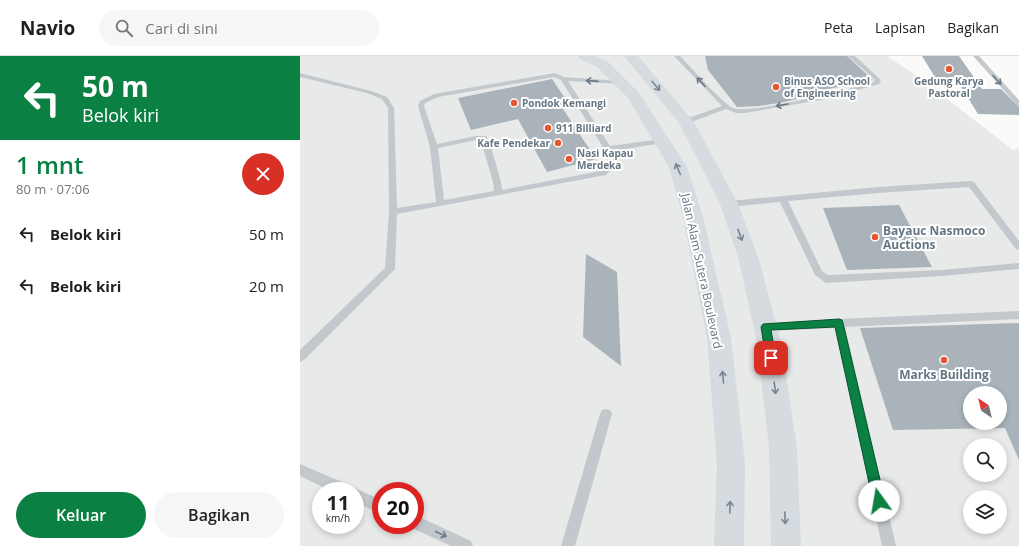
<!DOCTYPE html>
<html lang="id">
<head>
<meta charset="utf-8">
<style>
  body { margin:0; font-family:"Open Sans",sans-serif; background:#f6f6f6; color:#202124; height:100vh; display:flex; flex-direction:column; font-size:15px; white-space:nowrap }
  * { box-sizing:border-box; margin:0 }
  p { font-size:13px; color:#757577 }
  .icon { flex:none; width:22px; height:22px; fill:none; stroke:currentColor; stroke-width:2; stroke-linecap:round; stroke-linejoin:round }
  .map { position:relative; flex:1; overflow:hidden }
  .sheet { display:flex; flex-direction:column; background:#fff; width:300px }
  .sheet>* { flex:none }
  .banner { background:#0b8043; color:#fff; overflow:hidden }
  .needle { width:26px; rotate:325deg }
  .controls { position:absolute; left:663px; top:330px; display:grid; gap:8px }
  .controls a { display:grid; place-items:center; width:44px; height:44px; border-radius:50%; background:#fff; box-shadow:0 2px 6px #0003; font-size:20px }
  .speed { position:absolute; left:12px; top:426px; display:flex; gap:8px; font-size:20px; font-weight:700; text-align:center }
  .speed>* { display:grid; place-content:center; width:52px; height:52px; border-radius:50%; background:#fff; box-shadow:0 2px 6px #0003; line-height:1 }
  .speed small { font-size:10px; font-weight:400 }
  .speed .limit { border:6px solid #d22; background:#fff; color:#111 }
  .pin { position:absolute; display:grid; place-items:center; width:34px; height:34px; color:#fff; margin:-17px; border-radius:8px; box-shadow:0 2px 6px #0006 }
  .me { position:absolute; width:44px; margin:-22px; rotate:347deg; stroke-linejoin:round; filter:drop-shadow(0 0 3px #0008) }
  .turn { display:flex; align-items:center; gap:14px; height:84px; padding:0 16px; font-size:18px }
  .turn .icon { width:52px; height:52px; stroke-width:2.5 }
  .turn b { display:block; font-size:28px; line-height:34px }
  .round { display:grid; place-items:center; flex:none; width:42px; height:42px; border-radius:21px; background:#f6f6f6 }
  .head { display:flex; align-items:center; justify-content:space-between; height:68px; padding:0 16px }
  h1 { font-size:24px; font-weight:600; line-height:30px; color:#0b8043 }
  .primary-button { display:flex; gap:8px; margin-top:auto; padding:8px 16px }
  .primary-button a { flex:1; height:46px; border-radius:24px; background:#0b8043; color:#fff; font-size:16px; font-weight:600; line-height:46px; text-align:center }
  .primary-button a+a { background:#f6f6f6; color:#202124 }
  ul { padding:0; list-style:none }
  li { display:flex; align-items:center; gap:12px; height:52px; padding:0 16px }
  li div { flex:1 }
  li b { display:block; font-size:15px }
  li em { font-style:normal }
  header { display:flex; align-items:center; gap:24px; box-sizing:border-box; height:56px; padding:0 20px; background:#fff; border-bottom:1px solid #e0e0e0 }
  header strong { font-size:19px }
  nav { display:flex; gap:22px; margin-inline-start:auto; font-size:14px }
  .search { width:280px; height:36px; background:#f6f6f6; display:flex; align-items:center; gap:10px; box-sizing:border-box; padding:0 14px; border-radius:22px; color:#757577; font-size:15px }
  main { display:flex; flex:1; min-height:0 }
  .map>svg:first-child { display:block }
</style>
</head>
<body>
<header>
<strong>Navio</strong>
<div class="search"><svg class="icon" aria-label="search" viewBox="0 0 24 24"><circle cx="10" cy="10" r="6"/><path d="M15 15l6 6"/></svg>Cari di sini</div>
<nav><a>Peta</a><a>Lapisan</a><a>Bagikan</a></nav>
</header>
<main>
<section class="sheet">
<div class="banner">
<div class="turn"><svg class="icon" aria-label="left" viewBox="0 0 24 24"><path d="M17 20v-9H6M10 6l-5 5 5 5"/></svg><div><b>50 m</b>Belok kiri</div></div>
</div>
<div class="head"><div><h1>1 mnt</h1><p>80 m · 07:06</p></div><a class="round" style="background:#d93025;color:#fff"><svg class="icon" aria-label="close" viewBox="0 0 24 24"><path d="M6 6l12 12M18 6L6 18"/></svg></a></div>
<ul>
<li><svg class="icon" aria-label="left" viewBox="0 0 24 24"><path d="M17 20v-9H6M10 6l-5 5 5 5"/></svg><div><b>Belok kiri</b></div><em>50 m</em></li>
<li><svg class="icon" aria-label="left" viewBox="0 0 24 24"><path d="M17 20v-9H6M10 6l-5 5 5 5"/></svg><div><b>Belok kiri</b></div><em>20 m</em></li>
</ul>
<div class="primary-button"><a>Keluar</a><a>Bagikan</a></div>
</section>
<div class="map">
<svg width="719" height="490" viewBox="0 0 719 490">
  <rect width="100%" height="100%" fill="#fafaf8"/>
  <!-- built -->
  <path fill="#e8e9e9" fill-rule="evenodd" d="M0,0H587L620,22L713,94L719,92V490H0ZM670,337H700V367H670ZM670,389H700V419H670ZM21,435H55V469H21ZM81,435H115V469H81ZM670,441H700V471H670Z"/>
  <!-- building -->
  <path fill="#aab3b9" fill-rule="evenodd" d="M405,0H547L573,24L518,35L521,38L479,47L459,50L437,51L408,14Z
    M622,0H659L682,33H701L719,51V59L678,58L658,26H638Z
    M252,23L271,51L263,53L296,103L247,116L218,63L171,74L158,42Z
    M599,149L632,211L547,214L523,152Z
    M286,198L317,216L321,310L283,281Z
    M719,267V404L705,372L593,374L560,272ZM670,337H700V367H670Z"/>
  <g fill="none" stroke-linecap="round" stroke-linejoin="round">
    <!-- lane -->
    <path fill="#c3c8cc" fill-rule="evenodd" d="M374,0H380C392,12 420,45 433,52C449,59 553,32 574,26L575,24L548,0H555L581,24L579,28L526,43L445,57H436L426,53L386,68H383V64L422,50Z
      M673,0H679L719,44V50L717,49Z
      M0,17L71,35L87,41L94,52L97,152L136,146L130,91L118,50L120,45L134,38L255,17L264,21L321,25L324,27L323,28L268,25L310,90L362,83L366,85L362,87L313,95L316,99L317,108L306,119L97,158L95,213L4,304L0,306V294L85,212L89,156L88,52L82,43L67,37L0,21ZM254,21L261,24L308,99L309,107L300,115L202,134L201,126L189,84L186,80H176L137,88L124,50L125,47L138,41ZM176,84L181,85L193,126L194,135L144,144L138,92Z
      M671,125L674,126L719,185V194L716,193L669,131L578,137L488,145L522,215L528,219L642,214L719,207V213L642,220L526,227L515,219L480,146L429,151L425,148L429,145L578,131Z
      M719,255V263L545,271L596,490H582L535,272L466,275L462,274L461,271L462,268L539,263Z
      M306,353L310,354L312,358L275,490H261L300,358L302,354Z
      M0,408L51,430L52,434L55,432L81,444V458L55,446V435H31L0,420Z
      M115,459L171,485L173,490H151L110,471L109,469H115Z"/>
    <!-- secondary -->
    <path fill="#d6dbdf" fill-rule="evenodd" d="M278,0H296L307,5L339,37L387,111L403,161L431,282L445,408L444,490H414L417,408L407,282L383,161L369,111L328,42L297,11L280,3Z
      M324,0H338L394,66L438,148L459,204L481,287L497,392L501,490H471L469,392L457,287L439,204L420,148L379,67Z"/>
  </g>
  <!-- one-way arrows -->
  <defs><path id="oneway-shaft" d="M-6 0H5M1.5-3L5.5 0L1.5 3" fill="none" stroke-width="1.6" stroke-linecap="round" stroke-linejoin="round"/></defs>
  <g stroke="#6a7a87">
    <use href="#oneway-shaft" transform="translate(697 24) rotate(48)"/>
    <use href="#oneway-shaft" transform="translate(292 25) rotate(-176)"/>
    <use href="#oneway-shaft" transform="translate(401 26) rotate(-133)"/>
    <use href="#oneway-shaft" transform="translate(482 49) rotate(170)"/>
    <use href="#oneway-shaft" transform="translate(141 478) rotate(25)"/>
  </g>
  <g stroke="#768591">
    <use href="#oneway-shaft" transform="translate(356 30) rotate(50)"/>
    <use href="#oneway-shaft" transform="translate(378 113) rotate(-113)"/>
    <use href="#oneway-shaft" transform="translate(440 179) rotate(70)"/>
    <use href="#oneway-shaft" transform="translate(423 321) rotate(-95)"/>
    <use href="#oneway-shaft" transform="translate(475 332) rotate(82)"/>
    <use href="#oneway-shaft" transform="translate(430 451) rotate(-88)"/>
    <use href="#oneway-shaft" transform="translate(485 462) rotate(88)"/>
  </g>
  <!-- route -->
  <path fill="#0b8043" stroke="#07532c" d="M539,263L542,264L543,267L585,445L583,450L579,451L575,450L573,445L535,271L471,274L476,302L475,305L471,306L468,305L466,302L461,271L463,268Z"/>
  <!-- markers -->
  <g fill="#e4572e" stroke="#fff" stroke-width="1.5">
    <circle cx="649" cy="13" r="4"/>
    <circle cx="476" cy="31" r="4"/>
    <circle cx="214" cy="47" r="4"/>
    <circle cx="248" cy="72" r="4"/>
    <circle cx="258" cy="87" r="4"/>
    <circle cx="269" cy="103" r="4"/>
    <circle cx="575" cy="181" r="4"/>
    <circle cx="644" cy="304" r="4"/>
  </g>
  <g text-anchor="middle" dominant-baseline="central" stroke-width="4" stroke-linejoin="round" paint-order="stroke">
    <!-- far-poi labels -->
    <g font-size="10" font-weight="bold" fill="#657683" stroke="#fff" text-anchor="start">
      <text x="484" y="25">Binus ASO School<tspan x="484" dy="12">of Engineering</tspan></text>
      <text x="649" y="25" text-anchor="middle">Gedung Karya<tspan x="649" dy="12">Pastoral</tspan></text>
      <text x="222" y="47">Pondok Kemangi</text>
      <text x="256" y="72">911 Billiard</text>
      <text x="250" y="87" text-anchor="end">Kafe Pendekar</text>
      <text x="277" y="97">Nasi Kapau<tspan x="277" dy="12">Merdeka</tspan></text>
    </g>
    <!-- poi labels -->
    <g font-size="12" font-weight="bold" fill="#657683" stroke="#fff" text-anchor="start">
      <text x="583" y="174">Bayauc Nasmoco<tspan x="583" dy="14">Auctions</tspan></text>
      <text x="644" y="318" text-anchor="middle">Marks Building</text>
    </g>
    <!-- street labels -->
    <g font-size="12" fill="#657683" stroke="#fff">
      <text transform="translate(402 215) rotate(78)">Jalan Alam Sutera Boulevard</text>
    </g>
  </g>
</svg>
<div class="controls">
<a><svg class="needle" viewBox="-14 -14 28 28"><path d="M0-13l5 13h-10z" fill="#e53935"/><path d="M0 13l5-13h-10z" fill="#757577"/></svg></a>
<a><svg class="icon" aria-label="search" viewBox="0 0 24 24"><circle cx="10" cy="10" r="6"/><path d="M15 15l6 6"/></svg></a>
<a><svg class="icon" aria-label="layers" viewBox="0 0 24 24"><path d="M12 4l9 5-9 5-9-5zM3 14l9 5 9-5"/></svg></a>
</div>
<div class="speed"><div>11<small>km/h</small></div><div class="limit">20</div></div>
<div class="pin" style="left:471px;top:302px;background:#d93025"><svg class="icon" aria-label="arrive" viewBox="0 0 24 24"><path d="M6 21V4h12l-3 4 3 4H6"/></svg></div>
<svg class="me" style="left:579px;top:445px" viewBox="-20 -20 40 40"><circle r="19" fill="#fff"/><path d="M0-13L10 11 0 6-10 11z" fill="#0b8043"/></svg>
</div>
</main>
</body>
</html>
